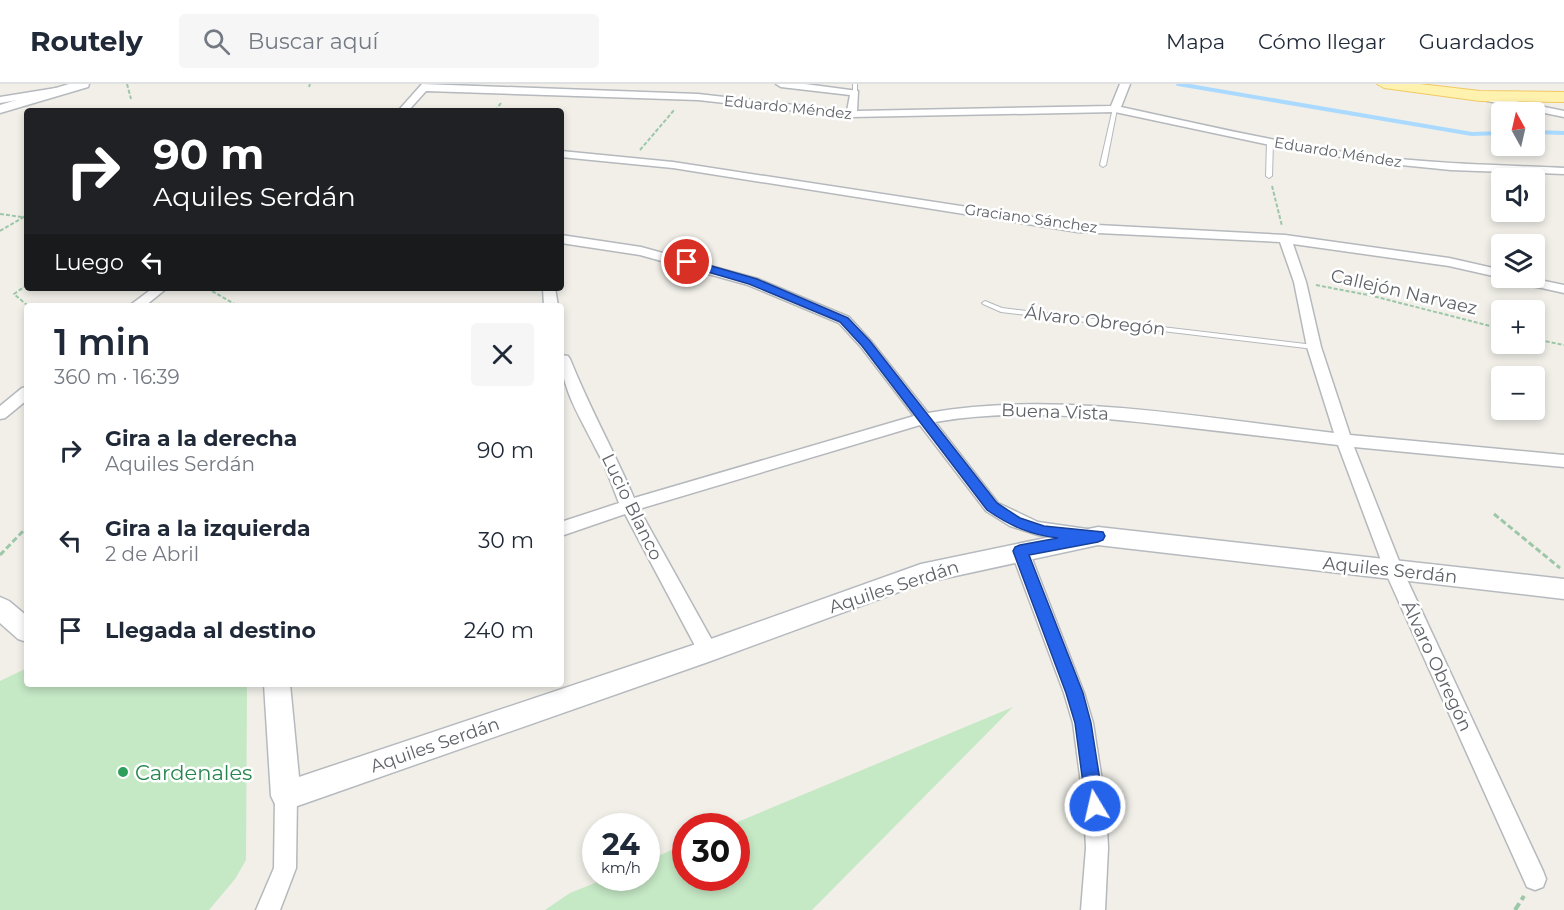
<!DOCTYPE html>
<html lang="es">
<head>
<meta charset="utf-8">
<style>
  body { margin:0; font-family:Montserrat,sans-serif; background:#f6f6f7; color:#1f2937; height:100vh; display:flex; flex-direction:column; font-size:22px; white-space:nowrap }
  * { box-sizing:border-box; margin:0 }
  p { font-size:20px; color:#747a83 }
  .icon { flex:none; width:33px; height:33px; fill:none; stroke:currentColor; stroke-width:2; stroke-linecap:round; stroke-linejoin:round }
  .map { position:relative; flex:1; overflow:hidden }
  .sheet { position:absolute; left:24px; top:219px; width:540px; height:384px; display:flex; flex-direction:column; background:#fff; border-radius:6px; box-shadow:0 3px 9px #0003 }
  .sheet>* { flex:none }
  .banner { position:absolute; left:24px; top:24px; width:540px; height:183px; border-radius:6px; box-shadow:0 3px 9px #0003; background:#202124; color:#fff; overflow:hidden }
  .needle { width:39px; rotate:352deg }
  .tools { position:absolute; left:1491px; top:18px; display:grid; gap:12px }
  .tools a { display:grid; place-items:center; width:54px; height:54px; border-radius:6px; background:#fff; box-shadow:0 3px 9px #0003; font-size:30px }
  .speed { position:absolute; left:582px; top:729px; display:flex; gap:12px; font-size:30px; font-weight:700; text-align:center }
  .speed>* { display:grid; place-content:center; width:78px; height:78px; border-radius:50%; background:#fff; box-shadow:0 3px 9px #0003; line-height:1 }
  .speed small { font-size:15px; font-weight:400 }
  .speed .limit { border:9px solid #d22; background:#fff; color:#111 }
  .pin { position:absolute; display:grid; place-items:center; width:51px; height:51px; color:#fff; margin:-26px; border:3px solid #fff; border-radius:50%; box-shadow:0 2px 6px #0007 }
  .me { position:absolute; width:66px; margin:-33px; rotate:351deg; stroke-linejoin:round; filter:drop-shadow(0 0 4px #0008) }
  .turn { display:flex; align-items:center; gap:21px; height:126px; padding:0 30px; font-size:27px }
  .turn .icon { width:78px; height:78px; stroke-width:2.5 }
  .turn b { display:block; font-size:42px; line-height:51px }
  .then { display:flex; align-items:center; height:57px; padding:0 30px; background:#0003; gap:12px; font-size:22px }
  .round { display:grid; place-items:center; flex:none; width:63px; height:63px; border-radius:6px; background:#f6f6f7 }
  .summary { display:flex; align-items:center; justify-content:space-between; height:102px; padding:0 30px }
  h1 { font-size:36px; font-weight:600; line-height:45px }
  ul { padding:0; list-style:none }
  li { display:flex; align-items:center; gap:18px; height:90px; padding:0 30px }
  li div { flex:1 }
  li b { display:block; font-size:22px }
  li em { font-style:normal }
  header { display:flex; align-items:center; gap:36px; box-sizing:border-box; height:84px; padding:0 30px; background:#fff; border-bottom:2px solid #e0e1e3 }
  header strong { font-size:28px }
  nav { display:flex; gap:33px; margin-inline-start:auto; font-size:21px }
  .search { width:420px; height:54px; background:#f6f6f7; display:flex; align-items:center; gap:15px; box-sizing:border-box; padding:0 21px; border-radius:6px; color:#747a83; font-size:22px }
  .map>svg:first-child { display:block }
</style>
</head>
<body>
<header>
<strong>Routely</strong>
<div class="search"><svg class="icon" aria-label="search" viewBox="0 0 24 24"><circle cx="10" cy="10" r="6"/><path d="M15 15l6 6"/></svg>Buscar aquí</div>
<nav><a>Mapa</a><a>Cómo llegar</a><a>Guardados</a></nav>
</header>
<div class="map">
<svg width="1564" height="826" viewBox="0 0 1564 826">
  <rect width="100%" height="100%" fill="#f1efe8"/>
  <!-- green -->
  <path fill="#c5e8c5" d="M27,584V600H247L246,776L235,795L209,826H0V597Z
    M1013,623L812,826H545L570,809L607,794H646L647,777L685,760L686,794H736V742H728Z"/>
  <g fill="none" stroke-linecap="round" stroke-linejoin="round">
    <!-- stream -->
    <path stroke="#aadaff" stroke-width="4" d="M1178,0L1472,50L1502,49
      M1534,48L1564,49"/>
    <defs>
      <path id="lane" d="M853,0H857V10L853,9Z
        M1113,24L1117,25L1106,81L1103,83L1100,81Z
        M1270,56L1273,58L1272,92L1269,94L1266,92L1267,58Z
        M985,217L1002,224L1314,261L1317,263L1314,265L1001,228L983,220L982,219Z"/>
      <path id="street" d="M422,0L698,10L847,27L850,11L781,3L776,0H805L858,7L857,27L1111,22L1120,0H1130L1121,23C1204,41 1288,61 1372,72C1436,80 1500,81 1564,84V90L1451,86L1371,78L1270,61L1115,28L851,33L698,16L426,7L408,27H398Z
        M56,4L61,7L59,9L0,19V13Z
        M1481,10L1564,27V33L1478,15L1476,13Z
        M561,67L673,78L1078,140L1285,151L1449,174L1502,186V194L1449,182L1293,160L1306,198L1321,263L1350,351L1564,371V383L1354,363L1403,487L1543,787L1546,795L1543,803L1535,806L1527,803L1385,487L1338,361C1284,355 1229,348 1175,342C1095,333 1015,324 935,338L998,419L1038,438L1094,446L1097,451L1094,456L1088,458L1038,451L1010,442L986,427L920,341L639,425L718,567L715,573L708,575L701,573L625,430L561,452V438L619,419C612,401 606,383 597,367C582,336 561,306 561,271L568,272L570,275C589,323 614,367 634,414L914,332L861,263L839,239L748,201L640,171L561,159V151L641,163L758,195L849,233L871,257L928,329C1059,306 1202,334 1334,349L1307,263L1294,198L1280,158L1078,148L673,84L561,73Z
        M1509,194H1530L1564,201V209L1510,197Z
        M153,204H167L145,222H129Z
        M543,204H555L558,222H544Z
        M27,303V316L5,334L0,335V322L22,304Z
        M1020,460L1026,462L1029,467L1084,609L1093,639L1106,722L1108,764L1105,826H1081L1086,764L1084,722L1073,639L1064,609L1011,467L1014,462Z
        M286,701L294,704L297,712L296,784L280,826H256L274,784L275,712L278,704Z"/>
      <path id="secondary" d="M69,0H89L88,3L0,29V21Z
        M1098,443L1564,495V515L1098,461L923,499L708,578L286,726L276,722L271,712L264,600H290L299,693L708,556L921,480Z
        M0,513L9,517L27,532V558L18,555L0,539Z"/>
      <path id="primary" d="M1377,0H1420L1480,7L1564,8V18L1480,17L1384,4Z"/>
    </defs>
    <!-- lane casing -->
    <use href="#lane" stroke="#b5b8bc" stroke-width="2"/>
    <!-- street casing -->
    <use href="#street" stroke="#b5b8bc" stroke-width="3"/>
    <!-- secondary casing -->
    <use href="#secondary" stroke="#b6babf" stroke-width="3"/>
    <!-- primary casing -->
    <use href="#primary" stroke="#f2c960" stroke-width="2"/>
    <!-- path-far2 -->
    <path stroke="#9cc7a9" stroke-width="2" stroke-dasharray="4 2" stroke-linecap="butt" d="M127,0L131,15
      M309,3L310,0
      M495,27L501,19
      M640,66L675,25
      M1272,102L1282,142
      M0,130L22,133
      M0,147L27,131
      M27,201L14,210L28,222
      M1316,201L1373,212L1502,245
      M207,204L238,222
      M1534,255L1564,261"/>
    <!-- path-far1 -->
    <path stroke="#9cc7a9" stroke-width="3" stroke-dasharray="6 3" stroke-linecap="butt" d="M1494,430L1560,484
      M0,471L27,443"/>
    <!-- path -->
    <path stroke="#9cc7a9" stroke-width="4" stroke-dasharray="8 4" stroke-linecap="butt" d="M1515,826L1524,812"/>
    <!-- lane -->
    <use href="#lane" fill="#fff" fill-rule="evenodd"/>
    <!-- street -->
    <use href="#street" fill="#fff" fill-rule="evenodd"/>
    <!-- secondary -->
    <use href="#secondary" fill="#fff" fill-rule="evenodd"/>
    <!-- primary -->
    <use href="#primary" fill="#fff2af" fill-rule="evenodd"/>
  </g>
  <!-- route -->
  <path fill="#2563eb" stroke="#184099" stroke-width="1.5" d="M687,175L757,195L848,234L870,257L997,419L1020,434L1044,442L1103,448L1105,452L1103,456L1098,458L1029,471L1083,609L1091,639L1104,722L1102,728L1095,731L1089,728L1086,722L1075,639L1066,609L1013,467L1015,463L1020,461L1058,454C1031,451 1010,442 987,426L862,262L840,238L749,200L684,181L682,178Z"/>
  <!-- markers -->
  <circle fill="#2e9e5b" stroke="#fff" stroke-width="2" cx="123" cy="688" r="6"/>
  <g text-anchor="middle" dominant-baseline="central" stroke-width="5" stroke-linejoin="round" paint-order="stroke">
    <!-- far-street labels -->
    <g font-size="15" fill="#5f6368" stroke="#fff">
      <text transform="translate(788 23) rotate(6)">Eduardo Méndez</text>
      <text transform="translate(1338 68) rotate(9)">Eduardo Méndez</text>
      <text transform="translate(1031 134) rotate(8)">Graciano Sánchez</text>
    </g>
    <!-- street labels -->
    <g font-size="18" fill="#5f6368" stroke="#fff">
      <text transform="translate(1404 208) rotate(13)">Callejón Narvaez</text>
      <text transform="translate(1095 237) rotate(7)">Álvaro Obregón</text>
      <text transform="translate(1055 328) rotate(2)">Buena Vista</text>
      <text transform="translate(632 423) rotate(64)">Lucio Blanco</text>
      <text transform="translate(1390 486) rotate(6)">Aquiles Serdán</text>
      <text transform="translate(894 503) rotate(-18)">Aquiles Serdán</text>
      <text transform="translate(1437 582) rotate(65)">Álvaro Obregón</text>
      <text transform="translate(435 661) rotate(-19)">Aquiles Serdán</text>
    </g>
    <!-- near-leisure labels -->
    <g font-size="21" fill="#27864d" stroke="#fff" text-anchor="start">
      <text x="135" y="688">Cardenales</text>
    </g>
  </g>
</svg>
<div class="tools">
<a><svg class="needle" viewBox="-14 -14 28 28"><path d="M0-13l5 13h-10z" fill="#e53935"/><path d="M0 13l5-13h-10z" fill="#747a83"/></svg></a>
<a><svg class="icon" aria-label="sound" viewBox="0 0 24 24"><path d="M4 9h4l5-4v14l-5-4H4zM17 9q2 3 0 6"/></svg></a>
<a><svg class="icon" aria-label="layers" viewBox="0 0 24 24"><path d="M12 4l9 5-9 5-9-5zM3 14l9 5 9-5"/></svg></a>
<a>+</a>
<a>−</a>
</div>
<div class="speed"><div>24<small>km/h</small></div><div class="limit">30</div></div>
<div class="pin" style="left:687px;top:178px;background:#d93025"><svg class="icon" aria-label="arrive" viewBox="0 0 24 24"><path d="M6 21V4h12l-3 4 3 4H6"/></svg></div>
<svg class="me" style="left:1095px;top:722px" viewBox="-20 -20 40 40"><circle r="17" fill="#2563eb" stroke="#fff" stroke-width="3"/><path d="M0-11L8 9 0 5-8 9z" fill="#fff"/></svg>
<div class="banner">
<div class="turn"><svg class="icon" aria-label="right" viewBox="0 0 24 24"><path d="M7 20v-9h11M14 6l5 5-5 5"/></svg><div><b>90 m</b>Aquiles Serdán</div></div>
<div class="then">Luego<svg class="icon" aria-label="left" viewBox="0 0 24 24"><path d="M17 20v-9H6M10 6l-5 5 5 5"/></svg></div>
</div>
<section class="sheet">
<div class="summary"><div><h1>1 min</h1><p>360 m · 16:39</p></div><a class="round"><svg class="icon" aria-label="close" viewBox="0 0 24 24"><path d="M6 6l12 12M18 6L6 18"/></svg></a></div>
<ul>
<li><svg class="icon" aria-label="right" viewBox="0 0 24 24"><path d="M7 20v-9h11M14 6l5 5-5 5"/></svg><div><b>Gira a la derecha</b><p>Aquiles Serdán</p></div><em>90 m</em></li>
<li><svg class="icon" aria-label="left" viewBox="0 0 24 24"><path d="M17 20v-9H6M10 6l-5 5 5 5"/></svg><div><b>Gira a la izquierda</b><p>2 de Abril</p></div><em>30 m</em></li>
<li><svg class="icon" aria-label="arrive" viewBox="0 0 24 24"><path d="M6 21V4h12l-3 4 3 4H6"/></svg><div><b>Llegada al destino</b></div><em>240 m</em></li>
</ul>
</section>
</div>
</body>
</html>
